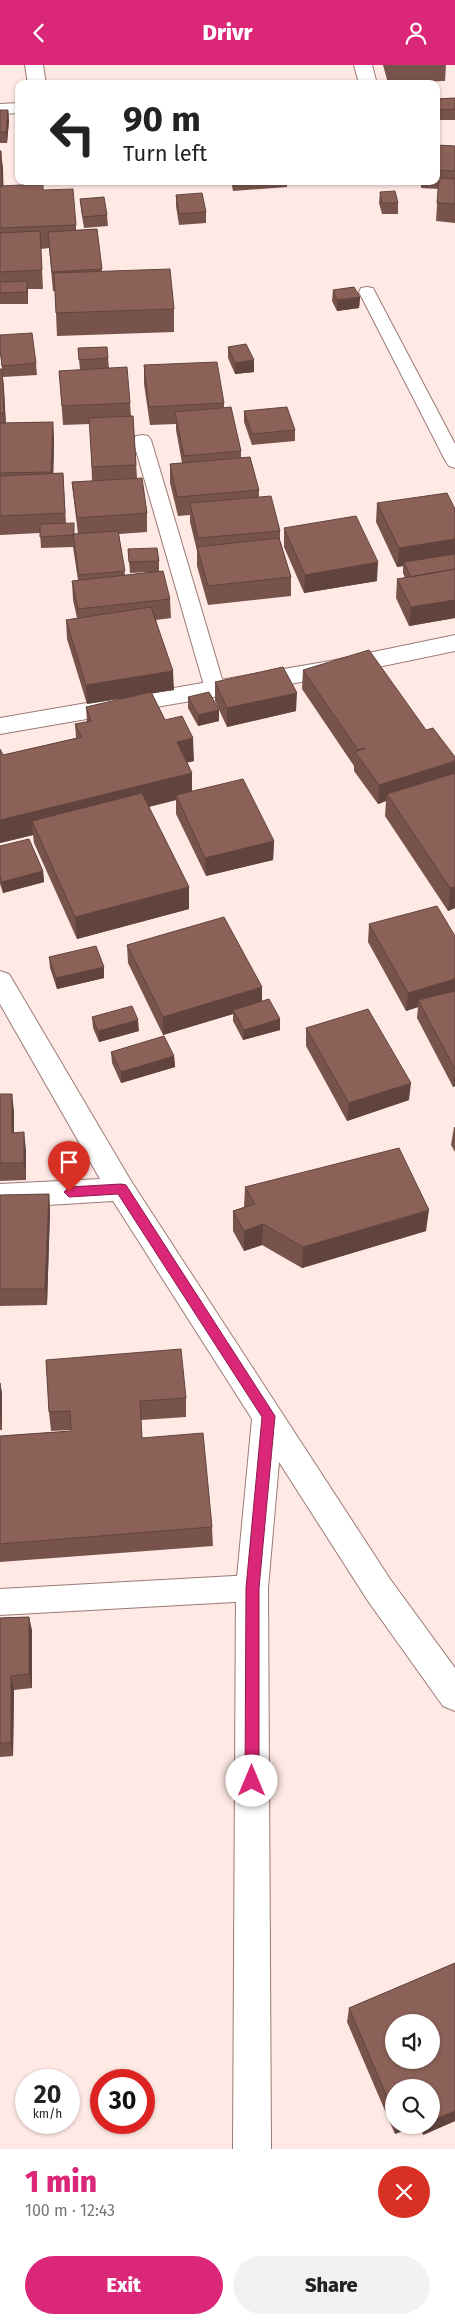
<!DOCTYPE html>
<html lang="en">
<head>
<meta charset="utf-8">
<style>
  body { margin:0; font-family:"Fira Sans",sans-serif; background:#f2f2f2; color:#222; height:100vh; display:flex; flex-direction:column; font-size:19px; white-space:nowrap }
  * { box-sizing:border-box; margin:0 }
  p { font-size:16px; color:#767676 }
  .icon { flex:none; width:28px; height:28px; fill:none; stroke:currentColor; stroke-width:2; stroke-linecap:round; stroke-linejoin:round }
  .map { position:relative; height:2084px; overflow:hidden }
  .drawer { display:flex; flex-direction:column; background:#fff; flex:1 }
  .drawer>* { flex:none }
  .hud { position:absolute; left:15px; top:15px; width:425px; height:105px; border-radius:10px; box-shadow:0 1px 4px #0004; background:#fff; color:#222; overflow:hidden }
  .fabs { position:absolute; left:385px; top:1949px; display:grid; gap:10px }
  .fabs a { display:grid; place-items:center; width:55px; height:55px; border-radius:50%; background:#fff; box-shadow:0 1px 4px #0004; font-size:25px }
  .speed { position:absolute; left:15px; top:2004px; display:flex; gap:10px; font-size:25px; font-weight:700; text-align:center }
  .speed>* { display:grid; place-content:center; width:65px; height:65px; border-radius:50%; background:#fff; box-shadow:0 1px 4px #0004; line-height:1 }
  .speed small { font-size:12px; font-weight:400 }
  .speed .limit { border:8px solid #d22; background:#fff; color:#111 }
  .pin { position:absolute; display:grid; place-items:center; width:42px; height:42px; color:#fff; margin:-51px -21px; border-radius:50% 50% 50% 0; rotate:-45deg; box-shadow:0 0 5px #0007 }
  .pin .icon { rotate:45deg }
  .me { position:absolute; width:55px; margin:-28px; rotate:0deg; stroke-linejoin:round; filter:drop-shadow(0 0 4px #0008) }
  .turn { display:flex; align-items:center; gap:18px; height:105px; padding:0 25px; font-size:22px }
  .turn .icon { width:65px; height:65px; stroke-width:2.5 }
  .turn b { display:block; font-size:35px; line-height:42px }
  .round { display:grid; place-items:center; flex:none; width:52px; height:52px; border-radius:26px; background:#f2f2f2 }
  .headline { display:flex; align-items:center; justify-content:space-between; height:85px; padding:0 25px }
  h1 { font-size:30px; font-weight:800; line-height:38px; color:#db2777 }
  .cta { display:flex; gap:10px; margin-top:auto; padding:10px 25px }
  .cta a { flex:1; height:58px; border-radius:30px; background:#db2777; color:#fff; font-size:20px; font-weight:800; line-height:58px; text-align:center }
  .cta a+a { background:#f2f2f2; color:#222 }
  header { display:flex; justify-content:space-between; align-items:center; height:65px; padding:0 25px; background:#db2777; color:#fff; font-size:22px; font-weight:800 }
  .map>svg:first-child { display:block }
</style>
</head>
<body>
<header><svg class="icon" aria-label="back" viewBox="0 0 24 24"><path d="M15 5l-7 7 7 7"/></svg>Drivr<svg class="icon" aria-label="person" viewBox="0 0 24 24"><circle cx="12" cy="8" r="4"/><path d="M4 21q1-7 8-7t8 7"/></svg></header>
<div class="map">
<svg width="455" height="2084" viewBox="0 0 455 2084">
  <rect width="100%" height="100%" fill="#ffe9e5"/>
  <g fill="none" stroke-linecap="round" stroke-linejoin="round">
    <defs>
      <path id="lane" d="M367,222L373,223L375,227L455,379V403L449,401L446,397L359,227L361,223Z
        M142,370L148,371L151,375L225,624L222,629L215,631L208,629L205,624L133,375L136,371Z
        M252,1510L262,1514L266,1523L262,1532L252,1536L0,1550V1524Z"/>
      <path id="street" d="M25,0H43L46,19H28Z
        M354,0H372L377,19H359Z
        M19,38V48L0,49V39Z
        M455,570V586L330,612L0,669V653L330,596Z
        M0,906L9,909L131,1116L390,1514L455,1603V1646L443,1641L368,1536L279,1397L268,1523L271,2084H233L236,1523L252,1354L113,1136L0,1143V1119L100,1114L0,939Z"/>
    </defs>
    <!-- lane casing -->
    <use href="#lane" stroke="#9b7b74" stroke-width="2"/>
    <!-- street casing -->
    <use href="#street" stroke="#9b7b74" stroke-width="2"/>
    <!-- lane -->
    <use href="#lane" fill="#fff" fill-rule="evenodd"/>
    <!-- street -->
    <use href="#street" fill="#fff" fill-rule="evenodd"/>
  </g>
  <!-- wall -->
  <path fill="#78534c" d="M383,0H446L445,16L388,18Z
    M455,33V55H438L436,49V34Z
    M0,45H8L9,56L7,78H0Z
    M436,80L455,81V158L436,156L438,124L421,123V116H436Z
    M0,86L3,104V121L43,125L76,160V165L97,164L102,206L174,244V267L57,271L55,226H53L49,183L41,184L43,224H28V239H0Z
    M231,116H287V122L233,126Z
    M380,127L398,138V149H382L379,138Z
    M176,130L206,147V158L179,160L176,141Z
    M80,134L107,150L108,161L84,163L81,145Z
    M333,225L360,232L359,243L337,246L332,236Z
    M228,282L254,307L235,309L228,293Z
    M78,283L108,293L109,303L130,338L131,351H133L137,413L147,448V467L119,469L125,510L151,507L130,508L128,484L159,496V506L170,534L171,553L156,555L174,625L152,628L165,655L194,696L187,697L192,708V726L274,776L273,795L206,811L176,749V735L149,742L189,822V844L77,874L34,778L33,770L0,778V684L3,690L76,673L75,659L87,657L86,642L131,632L87,639L67,574L66,555L77,553L73,535L72,516L78,515L73,482L41,483L40,468L0,470V304H2L0,285L36,298L37,310L3,312L6,358L53,357L54,376L53,408H63L66,458L74,469H78L74,436L72,417L92,416L90,359L63,360L59,306L80,305Z
    M144,300L224,338V343L241,386V392L259,425V432L280,466V475L291,512V531L208,540L197,501V486L190,457V450L178,451L170,418V399L182,398L176,365V359L150,360L144,319Z
    M244,346L295,365V376L252,380L244,357Z
    M377,438L455,444V553L409,561L396,533L397,514L405,513L403,508V501L397,502L376,457Z
    M284,463L377,516L304,528L284,482Z
    M303,605L426,665L455,843L448,846L385,751L386,736L378,739L354,706V701L302,624Z
    M215,617L296,646L227,662L215,636Z
    M188,632L219,645V656L198,661L188,643Z
    M0,781L43,806L44,817L3,828L0,819Z
    M369,859L455,871V1021L453,1022L417,953L418,942L406,946L368,877Z
    M127,880L262,936L280,954V965L243,975L233,956V949L163,970L128,898Z
    M49,892L104,913L57,924L50,903Z
    M92,952L139,966L99,977L93,963Z
    M306,963L409,1035L347,1056L306,981Z
    M111,987L174,991L175,1002L121,1018L112,998Z
    M0,1029L14,1046V1068L26,1085V1115L0,1116Z
    M454,1062H455V1087L451,1080Z
    M245,1122L426,1166L302,1203L262,1180L244,1186L233,1166V1146L244,1142Z
    M49,1129L50,1146L47,1240L0,1241V1130Z
    M46,1295L186,1333V1352L141,1355L142,1373L212,1462L213,1481L0,1497V1371L71,1366V1365L51,1366L49,1347Z
    M0,1318L2,1328V1365H0Z
    M29,1552L32,1566V1623L14,1625L13,1691L0,1692V1553Z
    M455,1898V2056L423,2070L420,2060H431V2022H394V2060H417L395,2069L347,1957L349,1943Z"/>
  <!-- shaded-wall -->
  <path fill="#61443e" d="M8,45L9,56L7,78L6,67Z
    M1,86L3,104L4,140L2,122Z
    M27,216L28,227V239L27,227Z
    M360,232L359,243L337,246V235Z
    M254,295V307L235,309V298Z
    M2,304L4,323L6,367L4,348Z
    M53,357L54,376L53,426L51,407Z
    M455,474V492L404,497L403,501L397,502L399,483Z
    M378,497L377,516L304,528L305,510Z
    M455,535V553L409,561L411,542Z
    M173,606L174,625L87,639L86,620Z
    M297,628L296,646L227,662V643Z
    M219,645V656L198,661V650Z
    M193,673L194,696L177,700V677Z
    M455,696V714L387,729L386,736L378,739L379,720Z
    M192,708V731L176,730V735L37,769L32,756L33,770L0,778V755Z
    M274,776L273,795L206,811L205,793Z
    M43,806L44,817L3,828L2,817Z
    M189,822V844L77,874L75,852Z
    M455,822V843L448,846L450,823Z
    M104,902V913L57,924L56,913Z
    M455,914V932L418,935V942L406,946L408,928Z
    M262,922V940L233,945V949L163,970V952Z
    M280,954V965L243,975L244,965Z
    M138,955L139,966L99,977L98,966Z
    M174,991L175,1002L121,1018V1007Z
    M455,1006V1021L453,1022Z
    M411,1018L409,1035L347,1056L349,1038Z
    M12,1029L14,1046V1085L12,1068Z
    M24,1067L26,1085V1115L24,1098Z
    M49,1129L50,1146L47,1240L45,1224Z
    M429,1145L426,1166L302,1203L303,1182Z
    M263,1159L262,1180L244,1186V1166Z
    M0,1318L2,1328V1365L1,1356Z
    M29,1552L32,1566V1623L29,1609Z
    M11,1611L14,1625L13,1691L11,1678Z
    M455,2046V2056L423,2070L426,2060H431V2056Z
    M397,2060H417L395,2069Z"/>
  <!-- building -->
  <path fill="#8b6158" stroke="#61443e" fill-rule="evenodd" d="M455,33V44L439,45L436,34Z
    M0,45H8L6,67H0Z
    M436,80L455,81V106L436,105Z
    M0,86H1L2,121H0Z
    M439,113L455,114V139L437,138Z
    M43,119V125L73,124L76,160L0,163V121Z
    M395,126L398,138H382L380,127Z
    M202,128L206,147L179,149L176,130Z
    M104,132L107,150L83,152L80,134Z
    M97,164L102,204L52,207L48,167Z
    M40,166L42,205L0,207V168Z
    M170,204L174,244L56,248L54,208Z
    M27,216V227L0,228V217Z
    M354,222L360,232L337,235L333,225Z
    M32,268L36,298L2,301L0,283V270Z
    M246,279L254,295L235,298L228,282Z
    M107,282L108,293L79,295L78,283Z
    M217,297L224,338L149,342L144,300Z
    M127,302L130,338L62,341L59,306Z
    M0,304H2L4,348H0Z
    M231,342L241,386L184,391L175,347Z
    M287,342L295,365L252,369L244,346Z
    M133,351L136,400L92,402L89,353Z
    M53,357L51,407L0,408V358Z
    M250,392L259,425L177,432L170,399Z
    M63,408L65,448L0,451V411Z
    M142,413L147,448L77,453L72,417Z
    M447,428L455,444V474L399,483L377,438Z
    M271,431L280,466L198,473L190,438Z
    M356,451L378,497L305,510L284,463Z
    M74,458V469H73V470L40,472V459Z
    M118,466L125,506L79,510L73,469Z
    M279,473L291,512L208,521L197,482Z
    M157,483L159,496L129,497L128,484Z
    M455,489V504L411,512L404,497Z
    M455,504V535L411,542L397,514Z
    M163,506L170,534L78,544L72,516Z
    M151,542L173,606L86,620L66,555Z
    M369,585L426,665L433,663L455,692V696L379,720L355,687L365,683L358,685L303,605Z
    M283,602L297,628L227,643L215,617Z
    M151,627L165,655L182,651L193,673L177,677L192,708L0,755V684L3,690L82,672L75,659L91,656L86,642Z
    M209,627L219,645L198,650L188,632Z
    M455,708V822L450,823L387,729Z
    M243,714L274,776L205,793L176,730Z
    M142,728L189,822L75,852L32,756Z
    M29,774L43,806L2,817L0,811V781Z
    M437,841L455,871V914L408,928L369,859Z
    M224,852L262,922L163,952L127,880Z
    M96,881L104,902L56,913L49,892Z
    M455,926V1004L418,935Z
    M269,934L280,954L244,965L233,945Z
    M132,941L138,955L98,966L92,952Z
    M368,944L411,1018L349,1038L306,963Z
    M164,971L174,991L121,1007L111,987Z
    M0,1029H12V1068L24,1067V1098H0Z
    M399,1083L429,1145L303,1182L263,1159L244,1166L233,1146L255,1139L245,1122Z
    M49,1129L45,1224H0V1130Z
    M181,1284L186,1333L140,1336L142,1373L203,1368L212,1462L0,1479V1371L71,1366L70,1346L49,1347L46,1295Z
    M0,1318L1,1356H0Z
    M29,1552V1609L11,1611V1678H0V1553Z
    M455,1898V2046L431,2056V2022H394V2048L349,1943ZM394,1958H431V1995H394Z"/>
  <!-- route -->
  <path fill="#db2777" stroke="#8e194d" d="M121,1119L126,1120L275,1351L259,1523V1716L257,1721L252,1723L247,1721L245,1716L246,1523L262,1352L118,1129L69,1132L64,1127L69,1122Z"/>
</svg>
<div class="fabs">
<a><svg class="icon" aria-label="sound" viewBox="0 0 24 24"><path d="M4 9h4l5-4v14l-5-4H4zM17 9q2 3 0 6"/></svg></a>
<a><svg class="icon" aria-label="search" viewBox="0 0 24 24"><circle cx="10" cy="10" r="6"/><path d="M15 15l6 6"/></svg></a>
</div>
<div class="speed"><div>20<small>km/h</small></div><div class="limit">30</div></div>
<div class="pin" style="left:69px;top:1127px;background:#d93025"><svg class="icon" aria-label="arrive" viewBox="0 0 24 24"><path d="M6 21V4h12l-3 4 3 4H6"/></svg></div>
<svg class="me" style="left:252px;top:1716px" viewBox="-20 -20 40 40"><circle r="19" fill="#fff"/><path d="M0-13L10 11 0 6-10 11z" fill="#db2777"/></svg>
<div class="hud">
<div class="turn"><svg class="icon" aria-label="left" viewBox="0 0 24 24"><path d="M17 20v-9H6M10 6l-5 5 5 5"/></svg><div><b>90 m</b>Turn left</div></div>
</div>
</div>
<section class="drawer">
<div class="headline"><div><h1>1 min</h1><p>100 m · 12:43</p></div><a class="round" style="background:#d93025;color:#fff"><svg class="icon" aria-label="close" viewBox="0 0 24 24"><path d="M6 6l12 12M18 6L6 18"/></svg></a></div>
<div class="cta"><a>Exit</a><a>Share</a></div>
</section>
</body>
</html>
